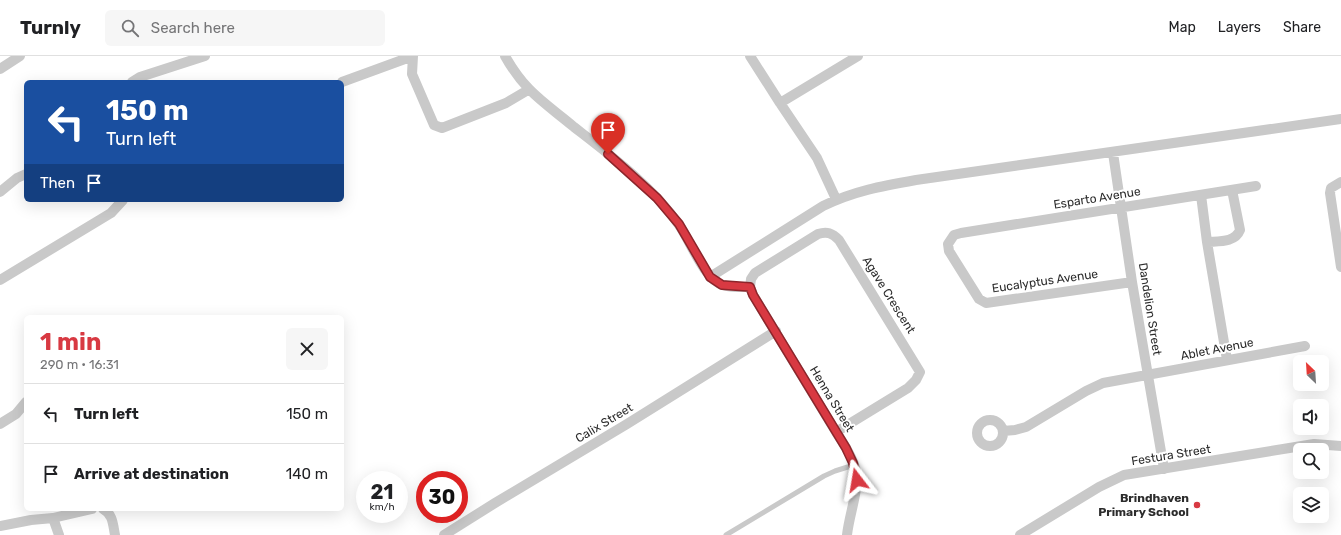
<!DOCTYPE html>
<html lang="en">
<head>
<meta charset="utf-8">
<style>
  body { margin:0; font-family:Rubik,sans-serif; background:#f6f6f6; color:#202124; height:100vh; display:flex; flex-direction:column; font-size:15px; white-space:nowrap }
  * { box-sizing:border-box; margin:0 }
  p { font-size:13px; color:#757577 }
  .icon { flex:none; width:22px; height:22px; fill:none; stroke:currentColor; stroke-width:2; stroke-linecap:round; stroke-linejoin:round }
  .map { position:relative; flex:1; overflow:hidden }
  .details { position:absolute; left:24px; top:259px; width:320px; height:196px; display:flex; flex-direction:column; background:#fff; border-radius:6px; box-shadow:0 4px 16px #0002 }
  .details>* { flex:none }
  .top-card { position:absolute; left:24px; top:24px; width:320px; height:122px; border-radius:6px; box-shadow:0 4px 16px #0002; background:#1a4fa0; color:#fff; overflow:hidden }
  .needle { width:26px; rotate:335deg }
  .fabs { position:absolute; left:1293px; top:299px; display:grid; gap:8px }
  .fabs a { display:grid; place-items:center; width:36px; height:36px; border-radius:6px; background:#fff; box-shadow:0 4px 16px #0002; font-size:20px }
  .speed { position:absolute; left:356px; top:415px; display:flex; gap:8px; font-size:20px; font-weight:700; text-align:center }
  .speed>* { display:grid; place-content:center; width:52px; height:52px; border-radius:50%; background:#fff; box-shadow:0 4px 16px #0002; line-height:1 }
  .speed small { font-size:10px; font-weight:400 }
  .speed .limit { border:6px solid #d22; background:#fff; color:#111 }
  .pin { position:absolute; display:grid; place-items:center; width:34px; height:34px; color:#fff; margin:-41px -17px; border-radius:50% 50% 50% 0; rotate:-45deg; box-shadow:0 0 4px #0007 }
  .pin .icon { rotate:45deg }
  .me { position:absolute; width:44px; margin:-22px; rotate:346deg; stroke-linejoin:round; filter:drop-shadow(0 0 3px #0008) }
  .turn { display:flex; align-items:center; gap:14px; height:84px; padding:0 16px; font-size:18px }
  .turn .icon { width:52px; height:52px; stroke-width:2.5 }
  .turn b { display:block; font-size:28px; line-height:34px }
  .then { display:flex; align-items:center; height:38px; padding:0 16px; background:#0003; gap:8px; font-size:15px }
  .round { display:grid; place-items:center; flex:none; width:42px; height:42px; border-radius:6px; background:#f6f6f6 }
  .head { display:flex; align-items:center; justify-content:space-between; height:68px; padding:0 16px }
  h1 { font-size:24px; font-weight:700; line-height:30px; color:#d83942 }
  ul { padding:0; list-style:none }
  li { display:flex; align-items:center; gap:12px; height:60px; padding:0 16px; border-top:1px solid #e0e0e0 }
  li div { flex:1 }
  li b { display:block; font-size:15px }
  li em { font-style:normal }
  header { display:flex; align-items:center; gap:24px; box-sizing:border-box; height:56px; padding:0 20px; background:#fff; border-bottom:1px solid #e0e0e0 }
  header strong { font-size:19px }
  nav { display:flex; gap:22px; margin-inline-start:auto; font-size:14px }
  .search { width:280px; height:36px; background:#f6f6f6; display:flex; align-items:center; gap:10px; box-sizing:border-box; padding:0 14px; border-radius:6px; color:#757577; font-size:15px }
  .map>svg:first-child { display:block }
</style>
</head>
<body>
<header>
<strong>Turnly</strong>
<div class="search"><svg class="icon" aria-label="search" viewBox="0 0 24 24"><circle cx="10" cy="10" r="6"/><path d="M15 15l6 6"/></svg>Search here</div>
<nav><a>Map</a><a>Layers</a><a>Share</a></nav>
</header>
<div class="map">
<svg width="1341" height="479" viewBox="0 0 1341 479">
  <rect width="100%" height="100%" fill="#fff"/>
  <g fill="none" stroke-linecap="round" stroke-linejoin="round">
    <!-- service -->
    <path stroke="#c9c9c9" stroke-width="5" d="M726,479L824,420L835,415L854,409"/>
    <!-- minor -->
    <path stroke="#c9c9c9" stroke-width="10" d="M413,0L412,18L434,69L442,72L506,47L528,34
      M505,0C525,36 544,46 574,71C610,99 653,131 679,169C690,184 704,224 723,229C731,232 742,231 750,231
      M750,0L780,47L858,0
      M0,13L20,0
      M132,26L140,21L205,0
      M342,26L413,0
      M780,47L817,102L836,143
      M1113,97L1132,226L1164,413
      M1341,126L1331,132L1330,137L1341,211
      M0,136L17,122L26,118
      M1201,139L1207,186L1227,304
      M1207,186C1218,185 1235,187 1240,174L1232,134
      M710,221L823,150C854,135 882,130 916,124L1341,63
      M0,224L111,157L123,144
      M1132,226L986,247L979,243L949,195L948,188L954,179L961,177L1256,130
      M977 377a13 13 0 1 1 26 0a13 13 0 1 1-26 0Z
      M0,368L16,358L26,346
      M1003,375L1015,374L1026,371L1086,335L1103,327L1305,290
      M836,376L908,332L916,324L920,316L839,184C832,177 827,175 818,178L755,217L751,223L750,231L753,239L836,376C845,390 857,407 857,424C856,442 849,461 847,479
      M103,453C113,458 113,469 115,479
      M53,462L59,479
      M0,470L31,464L53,462L92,453
      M444,479L495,447L627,368L776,275
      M1020,479L1099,431L1124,419L1314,388L1341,390"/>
  </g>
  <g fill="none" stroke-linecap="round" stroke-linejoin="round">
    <defs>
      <path id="route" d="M608,98L657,142L679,168L710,221L722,229L750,231L753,239L846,392L853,407L857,424"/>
    </defs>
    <!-- route casing -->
    <use href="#route" stroke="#8c252b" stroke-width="10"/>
    <!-- route -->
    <use href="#route" stroke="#d83942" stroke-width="7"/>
  </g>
  <!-- markers -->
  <circle fill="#d83942" stroke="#fff" stroke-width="1.5" cx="1197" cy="449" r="4"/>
  <g text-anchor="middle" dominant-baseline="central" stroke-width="4" stroke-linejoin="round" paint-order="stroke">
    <!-- street labels -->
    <g font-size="12" fill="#2c2c2c" stroke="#fff">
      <text transform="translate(1097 142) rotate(-9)">Esparto Avenue</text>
      <text transform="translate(1045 225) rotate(-8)">Eucalyptus Avenue</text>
      <text transform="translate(889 239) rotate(58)">Agave Crescent</text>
      <text transform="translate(1150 253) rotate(81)">Dandelion Street</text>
      <text transform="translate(1217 293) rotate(-11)">Ablet Avenue</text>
      <text transform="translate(832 343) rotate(59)">Henna Street</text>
      <text transform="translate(604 367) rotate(-31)">Calix Street</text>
      <text transform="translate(1171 399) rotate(-9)">Festura Street</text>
    </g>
    <!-- poi labels -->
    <g font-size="12" font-weight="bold" fill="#2c2c2c" stroke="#fff" text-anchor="end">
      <text x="1189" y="442">Brindhaven<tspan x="1189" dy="14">Primary School</tspan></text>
    </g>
  </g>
</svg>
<div class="fabs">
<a><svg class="needle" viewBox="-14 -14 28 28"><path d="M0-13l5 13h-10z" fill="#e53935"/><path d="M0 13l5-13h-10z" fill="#757577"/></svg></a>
<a><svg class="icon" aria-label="sound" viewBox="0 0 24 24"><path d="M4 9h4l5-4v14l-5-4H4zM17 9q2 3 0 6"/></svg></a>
<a><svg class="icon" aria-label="search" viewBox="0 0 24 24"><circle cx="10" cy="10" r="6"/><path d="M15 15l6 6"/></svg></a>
<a><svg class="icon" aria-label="layers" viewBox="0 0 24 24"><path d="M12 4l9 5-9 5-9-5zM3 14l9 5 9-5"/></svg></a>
</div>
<div class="speed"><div>21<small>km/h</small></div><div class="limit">30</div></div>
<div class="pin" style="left:608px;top:98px;background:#d93025"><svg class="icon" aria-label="arrive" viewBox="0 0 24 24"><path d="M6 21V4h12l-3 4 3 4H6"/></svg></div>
<svg class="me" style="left:857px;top:424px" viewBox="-20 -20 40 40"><path d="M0-17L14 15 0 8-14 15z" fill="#d83942" stroke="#fff" stroke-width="4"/></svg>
<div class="top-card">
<div class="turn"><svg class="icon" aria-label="left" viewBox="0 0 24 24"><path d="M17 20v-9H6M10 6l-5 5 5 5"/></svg><div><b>150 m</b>Turn left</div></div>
<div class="then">Then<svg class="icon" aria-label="arrive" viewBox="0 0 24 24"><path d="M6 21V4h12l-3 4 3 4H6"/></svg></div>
</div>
<section class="details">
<div class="head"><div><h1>1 min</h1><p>290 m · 16:31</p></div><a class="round"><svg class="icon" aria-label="close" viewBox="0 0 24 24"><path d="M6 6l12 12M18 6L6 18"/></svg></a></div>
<ul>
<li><svg class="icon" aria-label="left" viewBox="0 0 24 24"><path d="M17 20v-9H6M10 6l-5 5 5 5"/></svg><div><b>Turn left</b></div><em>150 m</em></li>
<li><svg class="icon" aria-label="arrive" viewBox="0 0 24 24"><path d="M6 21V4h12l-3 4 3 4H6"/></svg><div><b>Arrive at destination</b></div><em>140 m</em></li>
</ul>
</section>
</div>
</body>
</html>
